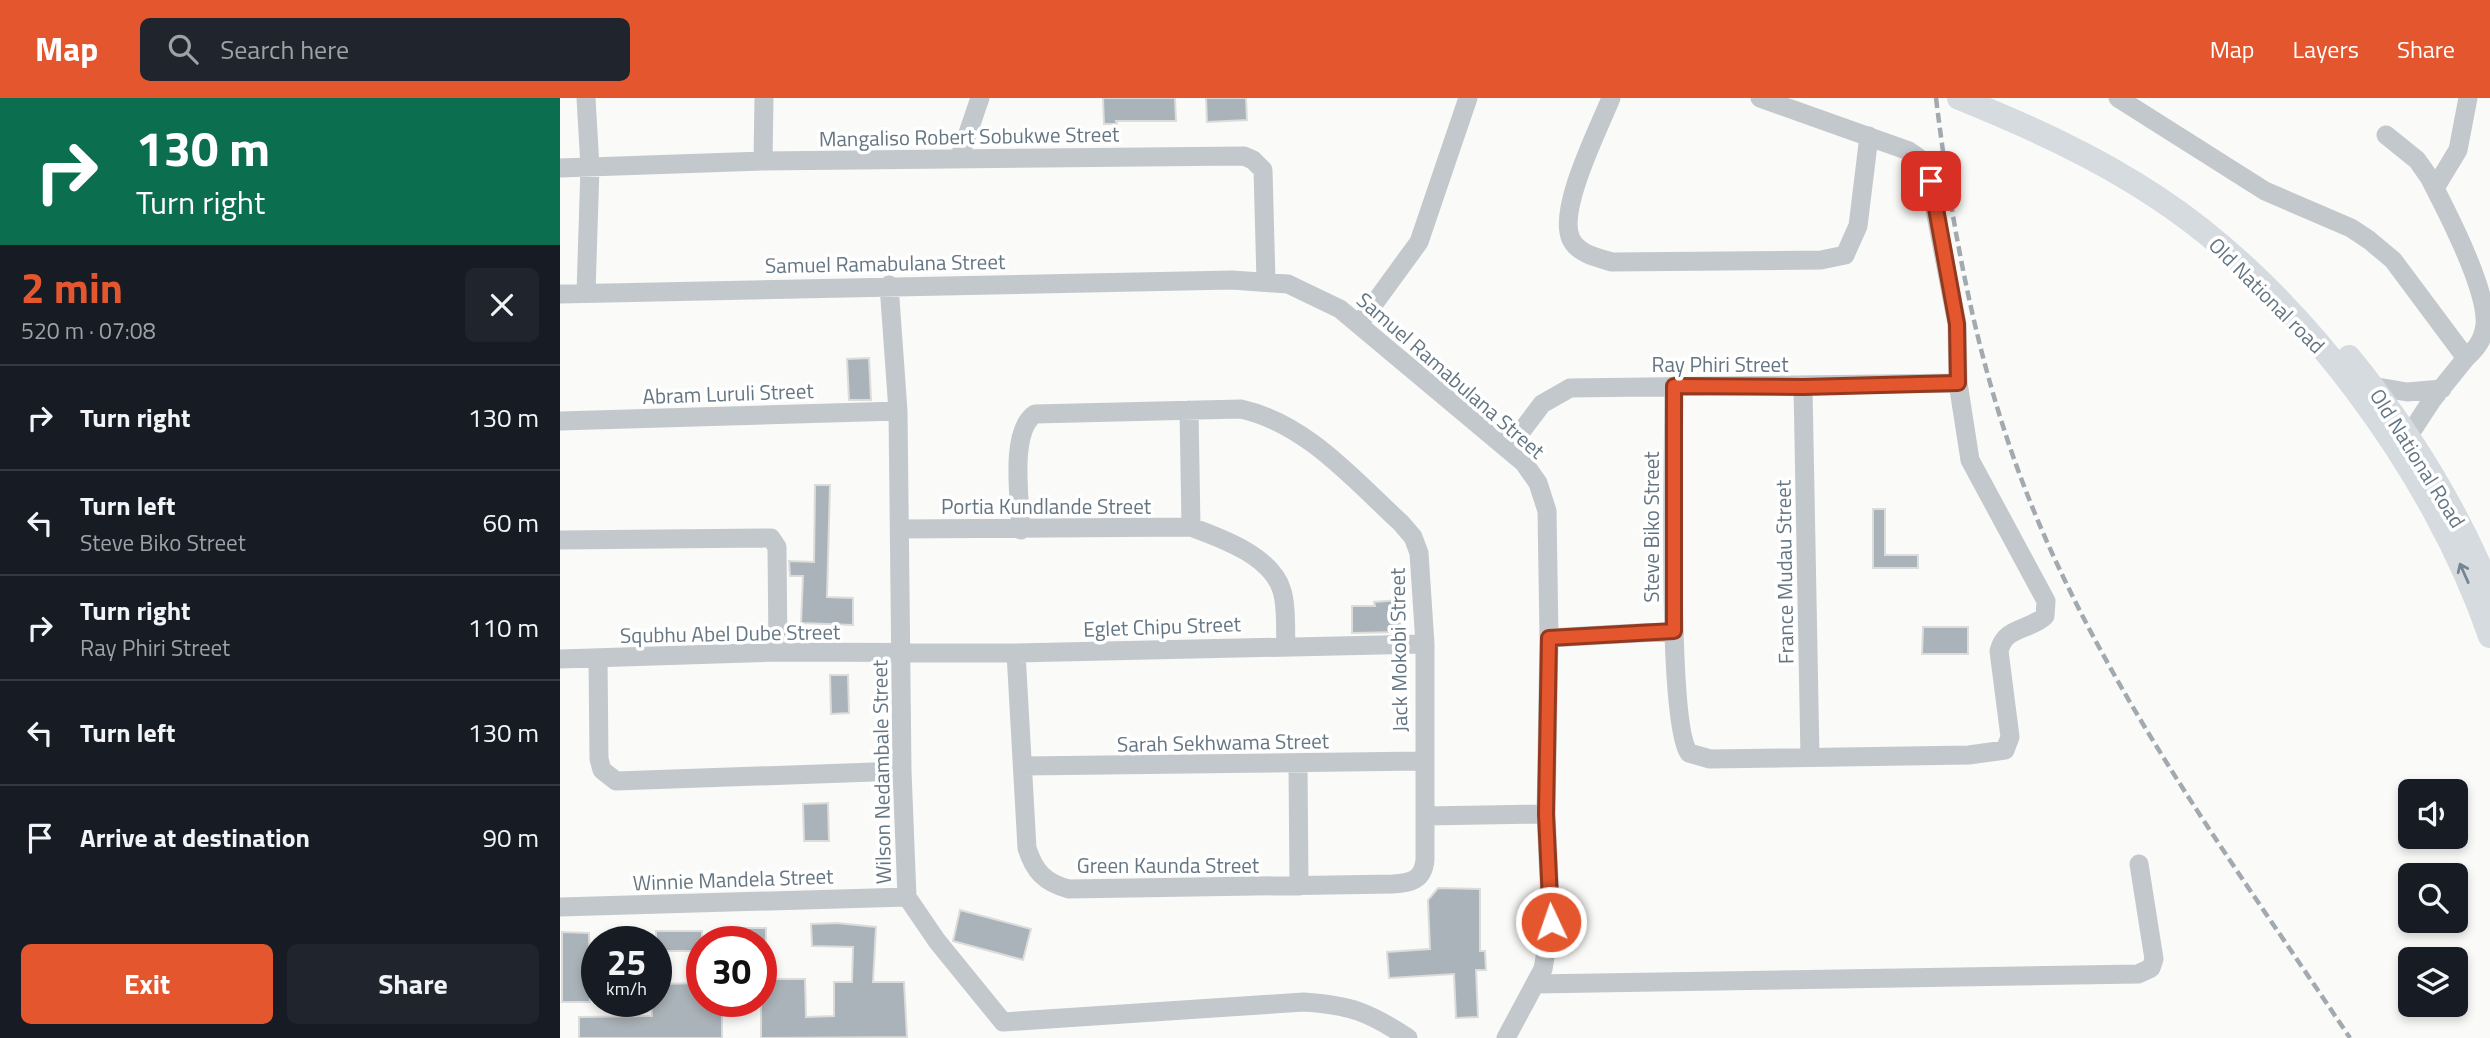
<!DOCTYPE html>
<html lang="en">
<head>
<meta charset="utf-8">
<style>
  body { margin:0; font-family:"Titillium Web",sans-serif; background:#20242c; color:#f1f3f6; height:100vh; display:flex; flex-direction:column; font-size:26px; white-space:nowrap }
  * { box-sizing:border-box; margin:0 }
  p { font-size:23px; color:#9ea1a6 }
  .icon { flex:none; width:38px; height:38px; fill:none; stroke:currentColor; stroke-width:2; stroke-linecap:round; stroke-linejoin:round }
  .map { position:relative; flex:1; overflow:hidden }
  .drawer { display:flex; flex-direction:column; background:#171b24; width:560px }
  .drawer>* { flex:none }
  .top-card { background:#0b6e4f; color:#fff; overflow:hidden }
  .tools { position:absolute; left:1838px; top:681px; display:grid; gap:14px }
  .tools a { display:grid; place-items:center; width:70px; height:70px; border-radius:10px; background:#171b24; box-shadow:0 4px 10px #0003; font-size:35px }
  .speed { position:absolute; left:21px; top:828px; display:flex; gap:14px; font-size:35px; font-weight:700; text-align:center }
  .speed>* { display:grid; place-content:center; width:91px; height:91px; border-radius:50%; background:#171b24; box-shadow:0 4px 10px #0003; line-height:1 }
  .speed small { font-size:18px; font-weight:400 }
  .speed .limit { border:10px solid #d22; background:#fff; color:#111 }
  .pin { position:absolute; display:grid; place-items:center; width:60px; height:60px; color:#fff; margin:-30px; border-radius:14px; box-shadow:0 4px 10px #0006 }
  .me { position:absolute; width:77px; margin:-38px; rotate:357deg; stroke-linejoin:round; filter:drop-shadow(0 0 5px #0008) }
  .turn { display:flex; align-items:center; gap:24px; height:147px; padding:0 21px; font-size:32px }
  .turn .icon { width:91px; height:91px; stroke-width:2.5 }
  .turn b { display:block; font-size:49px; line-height:60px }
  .round { display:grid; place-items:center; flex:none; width:74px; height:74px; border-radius:10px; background:#20242c }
  .summary { display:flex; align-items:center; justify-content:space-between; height:119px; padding:0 21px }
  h1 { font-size:42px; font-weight:700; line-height:52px; color:#e4572e }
  .button { display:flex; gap:14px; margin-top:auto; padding:14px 21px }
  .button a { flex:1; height:80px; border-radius:10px; background:#e4572e; color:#fff; font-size:28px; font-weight:700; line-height:80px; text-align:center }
  .button a+a { background:#20242c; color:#f1f3f6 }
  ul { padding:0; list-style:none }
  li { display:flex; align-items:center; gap:21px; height:105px; padding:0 21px; border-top:2px solid #363941 }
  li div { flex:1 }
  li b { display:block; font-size:26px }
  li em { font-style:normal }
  header { display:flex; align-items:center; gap:42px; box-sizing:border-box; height:98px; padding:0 35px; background:#e4572e; color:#fff }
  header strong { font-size:33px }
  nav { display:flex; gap:38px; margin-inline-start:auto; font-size:24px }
  .search { width:490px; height:63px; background:#20242c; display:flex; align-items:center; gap:18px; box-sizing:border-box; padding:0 24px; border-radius:10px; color:#9ea1a6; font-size:26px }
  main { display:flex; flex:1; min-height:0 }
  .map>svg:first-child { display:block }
</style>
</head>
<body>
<header>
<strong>Map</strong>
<div class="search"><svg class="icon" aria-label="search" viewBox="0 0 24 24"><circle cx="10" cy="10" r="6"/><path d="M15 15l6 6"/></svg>Search here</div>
<nav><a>Map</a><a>Layers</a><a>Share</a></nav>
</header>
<main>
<section class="drawer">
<div class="top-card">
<div class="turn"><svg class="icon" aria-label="right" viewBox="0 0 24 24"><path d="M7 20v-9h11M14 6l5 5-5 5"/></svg><div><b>130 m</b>Turn right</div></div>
</div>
<div class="summary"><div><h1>2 min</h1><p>520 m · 07:08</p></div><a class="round"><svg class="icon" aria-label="close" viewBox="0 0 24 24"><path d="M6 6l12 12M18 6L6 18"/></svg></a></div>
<ul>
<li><svg class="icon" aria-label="right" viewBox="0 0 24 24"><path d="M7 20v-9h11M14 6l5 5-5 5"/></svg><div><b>Turn right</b></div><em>130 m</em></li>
<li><svg class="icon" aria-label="left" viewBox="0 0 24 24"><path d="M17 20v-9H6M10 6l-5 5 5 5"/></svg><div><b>Turn left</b><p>Steve Biko Street</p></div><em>60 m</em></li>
<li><svg class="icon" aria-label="right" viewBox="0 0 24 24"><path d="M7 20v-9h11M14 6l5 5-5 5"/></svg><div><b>Turn right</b><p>Ray Phiri Street</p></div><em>110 m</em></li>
<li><svg class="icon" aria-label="left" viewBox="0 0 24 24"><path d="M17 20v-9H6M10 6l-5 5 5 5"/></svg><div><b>Turn left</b></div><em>130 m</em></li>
<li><svg class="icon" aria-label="arrive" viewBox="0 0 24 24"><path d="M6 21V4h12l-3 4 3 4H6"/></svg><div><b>Arrive at destination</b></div><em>90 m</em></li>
</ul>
<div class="button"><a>Exit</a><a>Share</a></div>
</section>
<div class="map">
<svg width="1930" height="940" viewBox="0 0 1930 940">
  <rect width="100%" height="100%" fill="#fafaf8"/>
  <!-- building -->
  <path fill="#aab3b9" stroke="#dcdcda" stroke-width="2" d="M543,0H615L616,23H556L557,26H544Z
    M646,0H686L687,22L647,24Z
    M309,260L311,302H289L287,261Z
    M255,387H270L267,499L293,500V527L241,525L243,478H230L229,463L254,464Z
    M1313,411H1325V457H1358V470H1313Z
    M839,502L841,534L792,535V508H815L814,504Z
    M1363,529H1408V556H1362Z
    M270,577H288L289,615L271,616Z
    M268,705L269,743H244L243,706Z
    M878,790L920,791V853H925L926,872H916L918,919L896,920L894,876L829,880L827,854L870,851L868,802Z
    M400,812L471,831L463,862L393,843Z
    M277,825L316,829L313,884H344L347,939L201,940V881H245L246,919L274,918V884H292L293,849L252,848L251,826Z
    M182,830H206V844H182Z
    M96,833H142V853H96Z
    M2,834L29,835L30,904H2Z
    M142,885V903H162V940H19V919L92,918L91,903H96V886Z"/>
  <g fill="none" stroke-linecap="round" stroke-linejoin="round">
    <!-- minor -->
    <path stroke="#c3c8cc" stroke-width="19" d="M1051,0C1039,30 997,112 1011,141C1018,156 1038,160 1052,164L1261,162L1285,157L1298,128L1309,38
      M1558,0L1705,93L1791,130L1809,142L1833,162L1906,260L1872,302L1842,348
      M1826,37L1857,62L1869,79C1886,112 1928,192 1925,227C1923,242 1917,250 1906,260
      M399,61L420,0
      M203,63L204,0
      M0,70L203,63L684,58L693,62L703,72L706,183
      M1879,99L1875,90L1898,52L1908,0
      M329,187L338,313L342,673L347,799L377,843L443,924L744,904C790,907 809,914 848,940
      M26,195L30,69L26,0
      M0,196L672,182L728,186L780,211L964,365L978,385L987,413L989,540L986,716L991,824L983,871L946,940
      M800,225L859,144L908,0
      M1114,288C1114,343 1106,625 1129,655L1150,661L1409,657L1445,652L1450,639L1439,553C1445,528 1469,533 1485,518L1486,503L1410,362L1398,285L1397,226L1366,65L1349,53L1200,0
      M1812,288L1847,294L1882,291
      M1243,289L1250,659
      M629,312L631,429
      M0,323L338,313
      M948,351L982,306L1010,290L1398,285
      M340,431L631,429C661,440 712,458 722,493C727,509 725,530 726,547
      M0,442L211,440L217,449L218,554
      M989,540L1114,533
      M456,555L467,750C474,773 485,785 509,791L833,786C851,785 863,782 865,762V546L859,455L853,439L841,425C793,381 747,326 681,311L475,316C449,333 460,403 461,432
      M38,560L39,661L42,672L56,683L342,673
      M0,561L218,554L456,555L865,546
      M738,667L739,788
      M463,668L862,663
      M865,718L986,716
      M0,809L347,799
      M975,886L1578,876L1591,870L1594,861L1579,766"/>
    <!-- major -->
    <path stroke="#d6dbdf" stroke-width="24" d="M1399,0C1468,28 1535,58 1598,100C1742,195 1874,375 1930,538
      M1789,259C1847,330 1895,407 1930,492"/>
    <!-- rail -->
    <path stroke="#a2aab0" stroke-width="4.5" stroke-dasharray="10 5" stroke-linecap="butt" d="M1376,0C1394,147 1422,293 1481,430C1559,612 1680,775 1790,940"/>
  </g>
  <!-- one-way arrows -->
  <defs><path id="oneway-shaft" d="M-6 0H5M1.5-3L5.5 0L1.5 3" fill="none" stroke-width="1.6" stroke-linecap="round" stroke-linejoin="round" transform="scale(1.75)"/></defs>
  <use stroke="#768591" href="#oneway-shaft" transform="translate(1904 475) rotate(-114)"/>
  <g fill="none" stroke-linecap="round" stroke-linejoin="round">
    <defs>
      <path id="route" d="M991,824L986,716L989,540L1114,533V288L1243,289L1398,285L1397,226L1371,83"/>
    </defs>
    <!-- route casing -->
    <use href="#route" stroke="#94391e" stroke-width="18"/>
    <!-- route -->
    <use href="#route" stroke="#e4572e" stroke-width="12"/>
  </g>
  <g text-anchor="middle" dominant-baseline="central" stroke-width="7" stroke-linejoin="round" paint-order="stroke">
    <!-- street labels -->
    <g font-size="21" fill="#657683" stroke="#fff">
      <text transform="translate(409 38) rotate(-1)">Mangaliso Robert Sobukwe Street</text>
      <text transform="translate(325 165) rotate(-1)">Samuel Ramabulana Street</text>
      <text transform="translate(1707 197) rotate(45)">Old National road</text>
      <text x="1160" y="266">Ray Phiri Street</text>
      <text transform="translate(891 277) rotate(41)">Samuel Ramabulana Street</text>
      <text transform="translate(168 295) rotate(-2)">Abram Luruli Street</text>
      <text transform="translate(1858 360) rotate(58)">Old National Road</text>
      <text x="486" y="408">Portia Kundlande Street</text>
      <text transform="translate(1091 429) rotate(-90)">Steve Biko Street</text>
      <text transform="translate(1224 474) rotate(-91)">France Mudau Street</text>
      <text transform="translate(602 528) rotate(-2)">Eglet Chipu Street</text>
      <text transform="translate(170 535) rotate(-1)">Squbhu Abel Dube Street</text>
      <text transform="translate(838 552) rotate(-91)">Jack Mokobi Street</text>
      <text transform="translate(663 644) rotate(-1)">Sarah Sekhwama Street</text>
      <text transform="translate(321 674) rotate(-91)">Wilson Nedambale Street</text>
      <text x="608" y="767">Green Kaunda Street</text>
      <text transform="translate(173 781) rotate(-2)">Winnie Mandela Street</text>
    </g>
  </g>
</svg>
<div class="tools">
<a><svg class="icon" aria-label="sound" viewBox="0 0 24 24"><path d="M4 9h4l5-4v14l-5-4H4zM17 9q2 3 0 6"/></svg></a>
<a><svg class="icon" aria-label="search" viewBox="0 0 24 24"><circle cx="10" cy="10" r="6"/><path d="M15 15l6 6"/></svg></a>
<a><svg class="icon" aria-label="layers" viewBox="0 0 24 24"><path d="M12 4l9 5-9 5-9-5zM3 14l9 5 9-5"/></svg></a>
</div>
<div class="speed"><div>25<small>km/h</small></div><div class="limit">30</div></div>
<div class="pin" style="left:1371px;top:83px;background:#d93025"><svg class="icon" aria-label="arrive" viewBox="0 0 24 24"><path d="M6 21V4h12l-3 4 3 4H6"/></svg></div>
<svg class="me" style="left:991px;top:824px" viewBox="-20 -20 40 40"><circle r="17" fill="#e4572e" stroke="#fff" stroke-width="3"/><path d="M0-11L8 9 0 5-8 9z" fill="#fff"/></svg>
</div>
</main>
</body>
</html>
